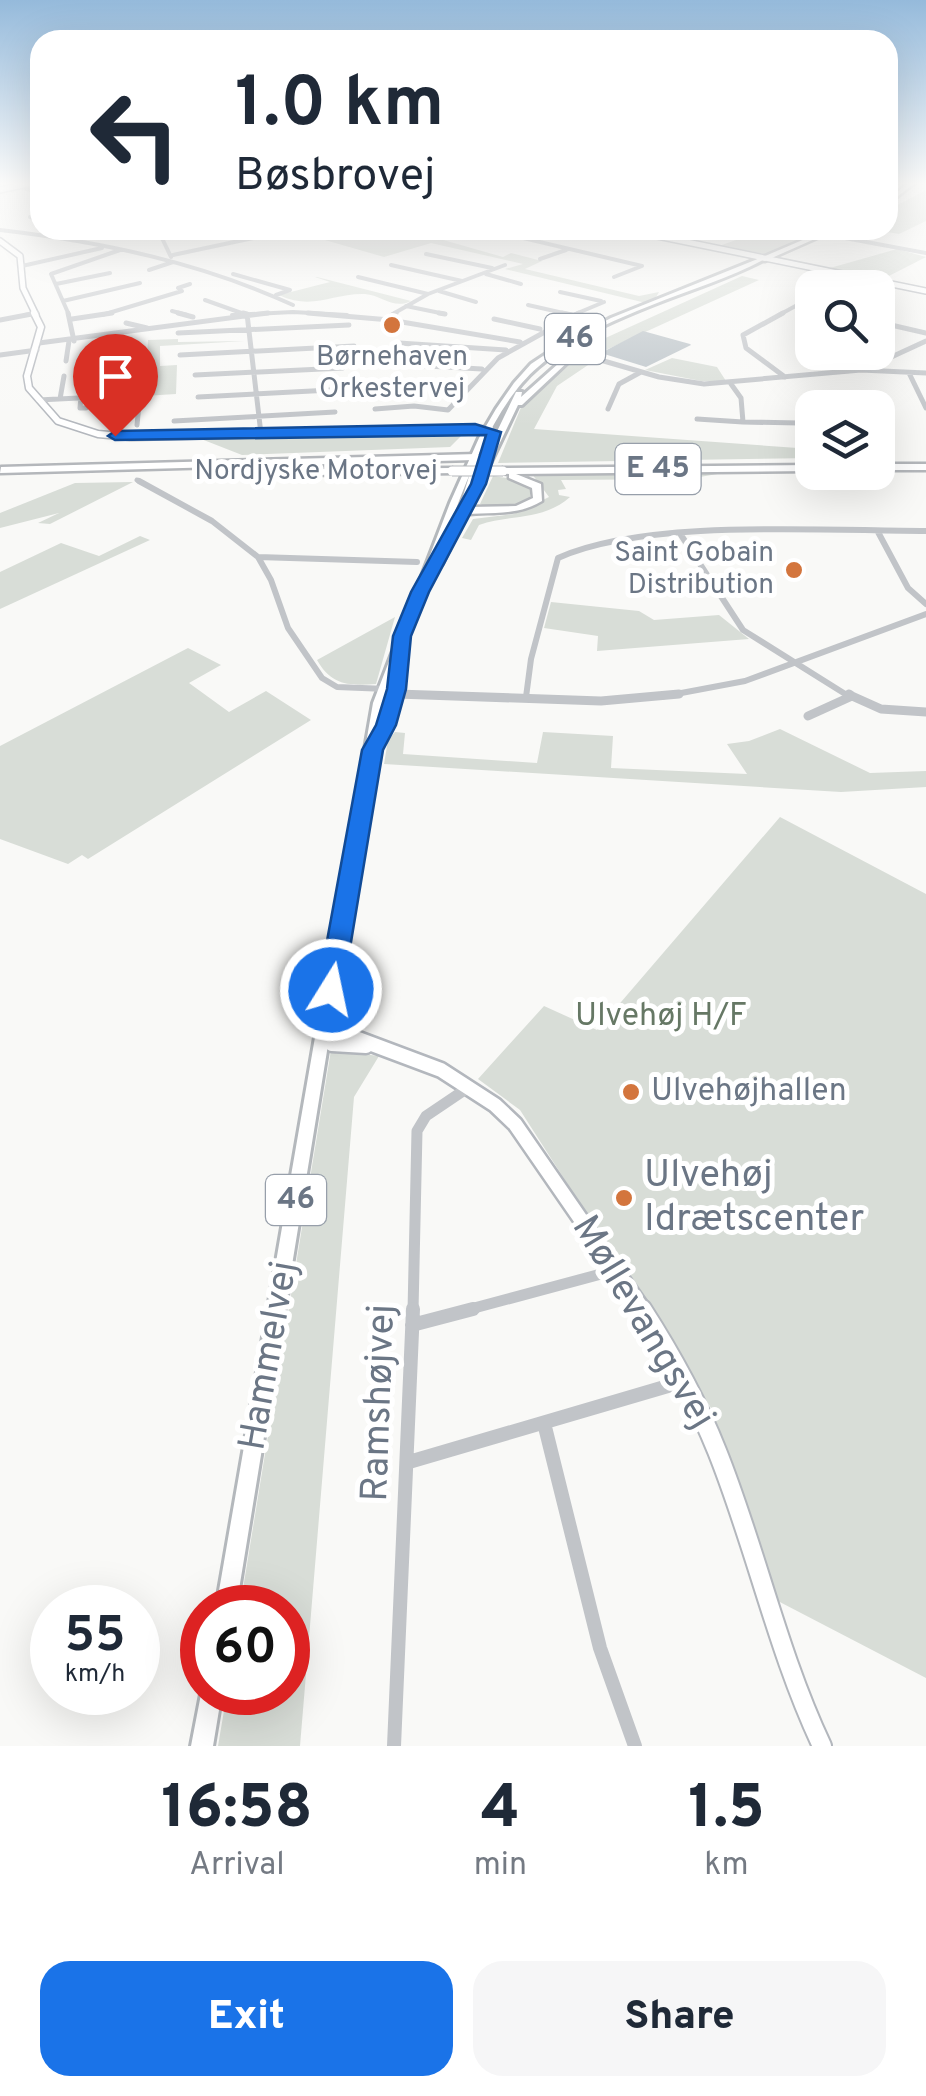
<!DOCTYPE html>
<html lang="en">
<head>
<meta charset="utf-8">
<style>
  body { margin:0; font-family:Overpass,sans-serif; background:#f6f6f7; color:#1f2937; height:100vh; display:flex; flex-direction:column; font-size:38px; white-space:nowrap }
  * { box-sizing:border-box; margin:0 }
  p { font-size:32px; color:#747a83 }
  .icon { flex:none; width:55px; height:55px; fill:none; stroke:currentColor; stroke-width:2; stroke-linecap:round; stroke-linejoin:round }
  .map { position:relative; height:1746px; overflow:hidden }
  .panel { display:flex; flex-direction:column; background:#fff; flex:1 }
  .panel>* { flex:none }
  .guide { position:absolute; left:30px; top:30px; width:868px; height:210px; border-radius:30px; box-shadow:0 10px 40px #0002; background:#fff; color:#1f2937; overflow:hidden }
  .tools { position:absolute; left:795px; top:270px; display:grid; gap:20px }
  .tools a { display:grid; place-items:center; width:100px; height:100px; border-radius:20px; background:#fff; box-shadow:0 10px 40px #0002; font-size:50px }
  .speed { position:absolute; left:30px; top:1585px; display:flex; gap:20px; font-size:50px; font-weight:700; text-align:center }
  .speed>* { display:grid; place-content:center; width:130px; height:130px; border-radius:50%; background:#fff; box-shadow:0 10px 40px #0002; line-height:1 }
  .speed small { font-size:25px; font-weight:400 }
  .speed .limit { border:15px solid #d22; background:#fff; color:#111 }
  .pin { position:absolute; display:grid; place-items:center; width:85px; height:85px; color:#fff; margin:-102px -42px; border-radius:50% 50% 50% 0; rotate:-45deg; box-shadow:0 0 10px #0007 }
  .pin .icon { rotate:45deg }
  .me { position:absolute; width:110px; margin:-55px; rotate:10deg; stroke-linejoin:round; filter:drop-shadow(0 0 8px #0008) }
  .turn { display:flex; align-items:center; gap:35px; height:210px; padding:0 40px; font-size:45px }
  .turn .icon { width:130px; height:130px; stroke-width:2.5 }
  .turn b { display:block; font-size:70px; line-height:85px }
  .eta { display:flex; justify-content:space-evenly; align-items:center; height:170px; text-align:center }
  .eta b { font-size:60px; font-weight:800; line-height:70px }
  .cta { display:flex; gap:20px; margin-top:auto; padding:20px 40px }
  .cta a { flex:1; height:115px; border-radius:30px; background:#1a73e8; color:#fff; font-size:40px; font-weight:800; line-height:115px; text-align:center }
  .cta a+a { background:#f6f6f7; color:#1f2937 }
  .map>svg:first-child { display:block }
</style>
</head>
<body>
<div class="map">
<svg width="926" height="1746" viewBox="0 0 926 1746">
  <rect width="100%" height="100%" fill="#f9f9f7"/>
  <!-- green -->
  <path fill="#d8ddd7" d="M926,190V221L899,234L876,230H888V210Z
    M351,230H420L415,232L503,257L511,253L542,261L525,269L639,296L659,292L655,299L646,303L505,269L523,264L431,243L384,257L318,238L332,240L354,233Z
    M765,230H824L765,254L719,246Z
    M897,249L926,257L881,280L830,268Z
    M742,276L759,280L595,355L579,350Z
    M315,277H317L411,301C394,310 381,295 365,294C332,293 313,311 279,295L330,282Z
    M178,339V342L245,341L160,346V366L177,365L176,394L144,396L146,365L94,368L95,361L147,358L148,340Z
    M577,357L594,361L557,386L534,429L812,449V458L498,463L522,405Z
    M672,358L717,367L726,381H701L645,370Z
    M465,432L450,447L242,455L196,437Z
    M729,472L688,479L561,480L566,489L558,490L559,495L570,497C543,521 511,514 479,525L471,540L462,538L473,519L514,514L549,497L532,474Z
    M493,476L513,479L530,487V499C517,508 495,512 480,504Z
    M133,482L50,524L38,523L59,513L0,528V513L75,483Z
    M140,536L150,540L0,609V572L61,543L99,556Z
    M551,602L639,611L654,620L719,615L749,639L597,651L598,636L544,628Z
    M395,617L376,684C348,686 331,685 317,660Z
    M188,648L221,665L189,683L229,712L266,691L311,720L88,859L82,855L68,864L0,839V746Z
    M780,729L870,773L926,771V787L841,792L384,764L388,740L395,732L405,733L403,754L537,763L543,732L613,736L611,768L747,774L727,744L749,741Z
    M780,817L926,894V1678L774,1599L711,1408L520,1110L478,1079L544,1006L597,1030Z
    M331,1050L379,1056L354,1097L300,1746H218L227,1693L288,1692V1608L240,1607Z"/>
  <!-- water -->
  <path fill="#bac2c7" d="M643,331L690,344L691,345L646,367L601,353Z"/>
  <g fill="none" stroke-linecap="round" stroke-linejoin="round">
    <defs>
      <path id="secondary-far3" d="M0,190L36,182
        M628,230L926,291
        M0,241L20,256L23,288L36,315"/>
      <path id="secondary-far2" d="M34,313L41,327L27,376L29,388L58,421L98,434L131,437L490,429"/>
      <path id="secondary-far1" d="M322,1037L345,1034L441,1070L495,1105L515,1124L644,1311
        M322,1037L332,1044L366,1046"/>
      <path id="secondary" d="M642,1309C671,1354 697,1401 717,1451C756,1548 777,1651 822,1746"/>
      <path id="primary" d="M760,258L765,259C730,278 689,290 652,305C612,321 570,339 538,367C493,405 464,487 444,541L516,392H522L521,397L568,355L583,354V356L572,358L522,405H518L442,564L434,566L406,641L405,670L396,711L378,750L376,751L236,1608H216L373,703L450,503L479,438L496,409L514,383L531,364L555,348L611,318ZM395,669L389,697L380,726L383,703Z
        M202,1689V1692H222L213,1746H191Z"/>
      <path id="highway" d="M910,182H916L888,204V199Z
        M826,230H835L765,261L758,259Z
        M477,454L485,460L470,507L516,506L533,498L532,488L509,478V474L499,473L498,471L503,468L812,465V471L516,474L541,484L542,501C513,519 482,509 451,517L446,514L459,509L474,460L0,473L1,467Z
        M878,464H926V470H878Z
        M452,468L457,471L456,473L236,476L231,473L236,470Z"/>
    </defs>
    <!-- secondary-far3 casing -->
    <use href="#secondary-far3" stroke="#b3b7bd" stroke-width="8"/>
    <!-- secondary-far2 casing -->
    <use href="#secondary-far2" stroke="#b3b7bd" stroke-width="9"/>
    <!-- secondary-far1 casing -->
    <use href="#secondary-far1" stroke="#b3b7bd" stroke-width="19"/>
    <!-- secondary casing -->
    <use href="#secondary" stroke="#b3b7bd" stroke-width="22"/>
    <!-- primary casing -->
    <use href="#primary" stroke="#b4b8bc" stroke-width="6"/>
    <!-- highway casing -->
    <use href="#highway" stroke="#b4b7bb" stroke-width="5"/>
    <!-- street-far5 -->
    <path stroke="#c1c4c8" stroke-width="4" d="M17,186L40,193
      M40,197L32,200L40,203
      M30,217L40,220
      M0,230C102,242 199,262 293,305
      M163,230L160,234L171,257
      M489,230L642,266L614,277
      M834,236L926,253
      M129,237L139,235L132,230
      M72,239L104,230
      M426,254L492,268
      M173,255L291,230
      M540,259L566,250
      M391,265L462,281
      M22,266L102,248
      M149,270L173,262
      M233,274L290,290L276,295
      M486,274L521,284
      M358,277L428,294
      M56,284L110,273
      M827,288L845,276
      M439,291L476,302
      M560,292L601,301
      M205,300L247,315
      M63,301L140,283
      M528,305L572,315
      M406,306L445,314
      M172,311L187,315
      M878,311L884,307
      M25,315L37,313
      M69,315L51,274L120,250
      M102,315L182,291L178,288L190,284
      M232,315L293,312L347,315
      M391,315L428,294L505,265
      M573,315L604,302
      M779,315L812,297"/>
    <!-- street-far4 -->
    <path stroke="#c1c4c8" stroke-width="5" d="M68,313L74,341
      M178,313L193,317
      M243,313L247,314L261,434
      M308,313L390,320L520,342
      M439,313L445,314
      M562,313L572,315
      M783,313L743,335L746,348L785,377
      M72,319L112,313
      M385,319L396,313
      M494,319L540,329
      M0,320L37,313
      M878,322L926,333
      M126,323L147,328
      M178,333L349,325
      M117,336L118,353
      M39,343L268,313
      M399,343L506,350
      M559,348L659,377L704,384L861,370L926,373
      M0,355L37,350
      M180,355L354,346
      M887,359L926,341
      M66,361L69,341
      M391,364L482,369
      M909,373L926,408
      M195,375L343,368
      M391,386L463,389
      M115,396L118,373
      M81,397L80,408H86
      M198,397L350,389
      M60,399L64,376
      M38,400L140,395L137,425
      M375,409L414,406L448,410L498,358L579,313
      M608,409L619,384L641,372
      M697,419L743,422L741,398L731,384
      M174,421L335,412
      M743,422L799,423
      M137,480L143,483"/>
    <!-- street-far3 -->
    <path stroke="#c1c4c8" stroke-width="6" d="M139,481L212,521L258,557L271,580L288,628L322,678L337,687L387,689
      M878,532L908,588L926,604
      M681,535L743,630L850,697
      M258,557L417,562
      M388,694L473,697
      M526,697L531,659L558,558C646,518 826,531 926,531
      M660,697L745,681L926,614"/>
    <!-- street-far2 -->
    <path stroke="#c1c4c8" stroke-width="9" d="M397,694L601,701L679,694
      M852,696L881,709L926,712
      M808,716L852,696L849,694"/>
    <!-- street-far1 -->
    <path stroke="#c1c4c8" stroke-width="11" d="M413,1311L417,1131L426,1116L469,1087
      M463,1311L616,1270"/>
    <!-- street -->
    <path stroke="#c1c4c8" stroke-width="14" d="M412,1325L473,1309
      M544,1423L600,1648L635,1746
      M409,1462L685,1381
      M394,1746L413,1309"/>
    <!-- secondary-far3 -->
    <use href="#secondary-far3" stroke="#fff" stroke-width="5"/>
    <!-- secondary-far2 -->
    <use href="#secondary-far2" stroke="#fff" stroke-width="6"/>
    <!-- secondary-far1 -->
    <use href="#secondary-far1" stroke="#fff" stroke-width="14"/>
    <!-- secondary -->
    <use href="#secondary" stroke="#fff" stroke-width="18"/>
    <!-- primary -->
    <use href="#primary" fill="#fff" fill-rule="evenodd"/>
    <!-- highway -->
    <use href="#highway" fill="#fff" fill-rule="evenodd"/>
    <defs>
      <path id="highway-bridge" d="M452,471H503"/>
    </defs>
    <!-- highway-bridge casing -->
    <use href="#highway-bridge" stroke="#b4b7bb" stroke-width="11" stroke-linecap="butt"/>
    <!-- highway-bridge -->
    <use href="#highway-bridge" stroke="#fff" stroke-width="9"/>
  </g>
  <!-- sky -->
  <linearGradient id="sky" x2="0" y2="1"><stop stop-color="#95badb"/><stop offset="0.43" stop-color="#fcfcfb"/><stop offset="1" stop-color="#fcfcfb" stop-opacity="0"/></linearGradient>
  <rect width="926" height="426" fill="url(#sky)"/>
  <!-- route -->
  <path fill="#1a73e8" stroke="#114b97" stroke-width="2.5" d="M475,424L501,432L486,484L429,592L411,636L406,689L396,725L383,750L343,990L331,998L318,990L362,750L376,725L387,689L393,636L411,592L471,484L486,435L115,440L108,436L115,431Z"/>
  <!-- markers -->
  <g fill="#d3753d" stroke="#fff" stroke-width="4">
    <circle cx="392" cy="325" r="10"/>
    <circle cx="794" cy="570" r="10"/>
    <circle cx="631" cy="1092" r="10"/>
    <circle cx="624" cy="1198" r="10"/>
  </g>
  <g text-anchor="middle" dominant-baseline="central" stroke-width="10" stroke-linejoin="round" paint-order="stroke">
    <!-- far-poi labels -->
    <g font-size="28" fill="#6b7685" stroke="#fff">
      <text x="392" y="358">Børnehaven<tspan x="392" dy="32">Orkestervej</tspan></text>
      <text x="774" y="554" text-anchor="end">Saint Gobain<tspan x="774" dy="32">Distribution</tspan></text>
    </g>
    <!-- far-street labels -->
    <g font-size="28" fill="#6b7685" stroke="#fff">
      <text x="316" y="472">Nordjyske Motorvej</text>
    </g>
    <!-- shield labels -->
    <g fill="#fff" stroke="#979faa" stroke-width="2.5">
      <rect x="545" y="314" width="60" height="50" rx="8"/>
      <rect x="615.5" y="444" width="85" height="50" rx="8"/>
      <rect x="266" y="1175" width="60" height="50" rx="8"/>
    </g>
    <g font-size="30" font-weight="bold" fill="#6b7685">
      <text x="575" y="339">46</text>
      <text x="658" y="469">E 45</text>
      <text x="296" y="1200">46</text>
    </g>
    <!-- park labels -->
    <g font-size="32" fill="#667865" stroke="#fff">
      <text x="661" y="1017">Ulvehøj H/F</text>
    </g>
    <!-- poi labels -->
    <g font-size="32" fill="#6b7685" stroke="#fff" text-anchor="start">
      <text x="651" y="1092">Ulvehøjhallen</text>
    </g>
    <!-- near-poi labels -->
    <g font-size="38" fill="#6b7685" stroke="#fff" text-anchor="start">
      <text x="644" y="1176">Ulvehøj<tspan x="644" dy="44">Idrætscenter</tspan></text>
    </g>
    <!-- near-street labels -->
    <g font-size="38" fill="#6b7685" stroke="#fff">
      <text transform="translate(642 1323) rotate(59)">Møllevangsvej</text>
      <text transform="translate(270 1356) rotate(-80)">Hammelvej</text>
      <text transform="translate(380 1403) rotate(-88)">Ramshøjvej</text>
    </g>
  </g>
</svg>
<div class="tools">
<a><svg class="icon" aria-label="search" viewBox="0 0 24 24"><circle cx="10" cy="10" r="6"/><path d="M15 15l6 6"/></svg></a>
<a><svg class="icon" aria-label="layers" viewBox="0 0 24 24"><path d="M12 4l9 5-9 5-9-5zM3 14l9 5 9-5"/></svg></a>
</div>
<div class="speed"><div>55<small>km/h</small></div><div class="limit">60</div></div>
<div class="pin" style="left:115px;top:436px;background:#d93025"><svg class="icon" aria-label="arrive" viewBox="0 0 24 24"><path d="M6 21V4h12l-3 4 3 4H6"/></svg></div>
<svg class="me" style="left:331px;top:990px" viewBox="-20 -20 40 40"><circle r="17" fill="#1a73e8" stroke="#fff" stroke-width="3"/><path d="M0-11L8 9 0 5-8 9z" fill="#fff"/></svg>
<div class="guide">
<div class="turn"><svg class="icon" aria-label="left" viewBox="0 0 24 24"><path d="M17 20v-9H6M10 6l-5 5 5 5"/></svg><div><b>1.0 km</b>Bøsbrovej</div></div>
</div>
</div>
<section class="panel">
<div class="eta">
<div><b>16:58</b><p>Arrival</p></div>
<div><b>4</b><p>min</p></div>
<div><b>1.5</b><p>km</p></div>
</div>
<div class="cta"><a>Exit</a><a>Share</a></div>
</section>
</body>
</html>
